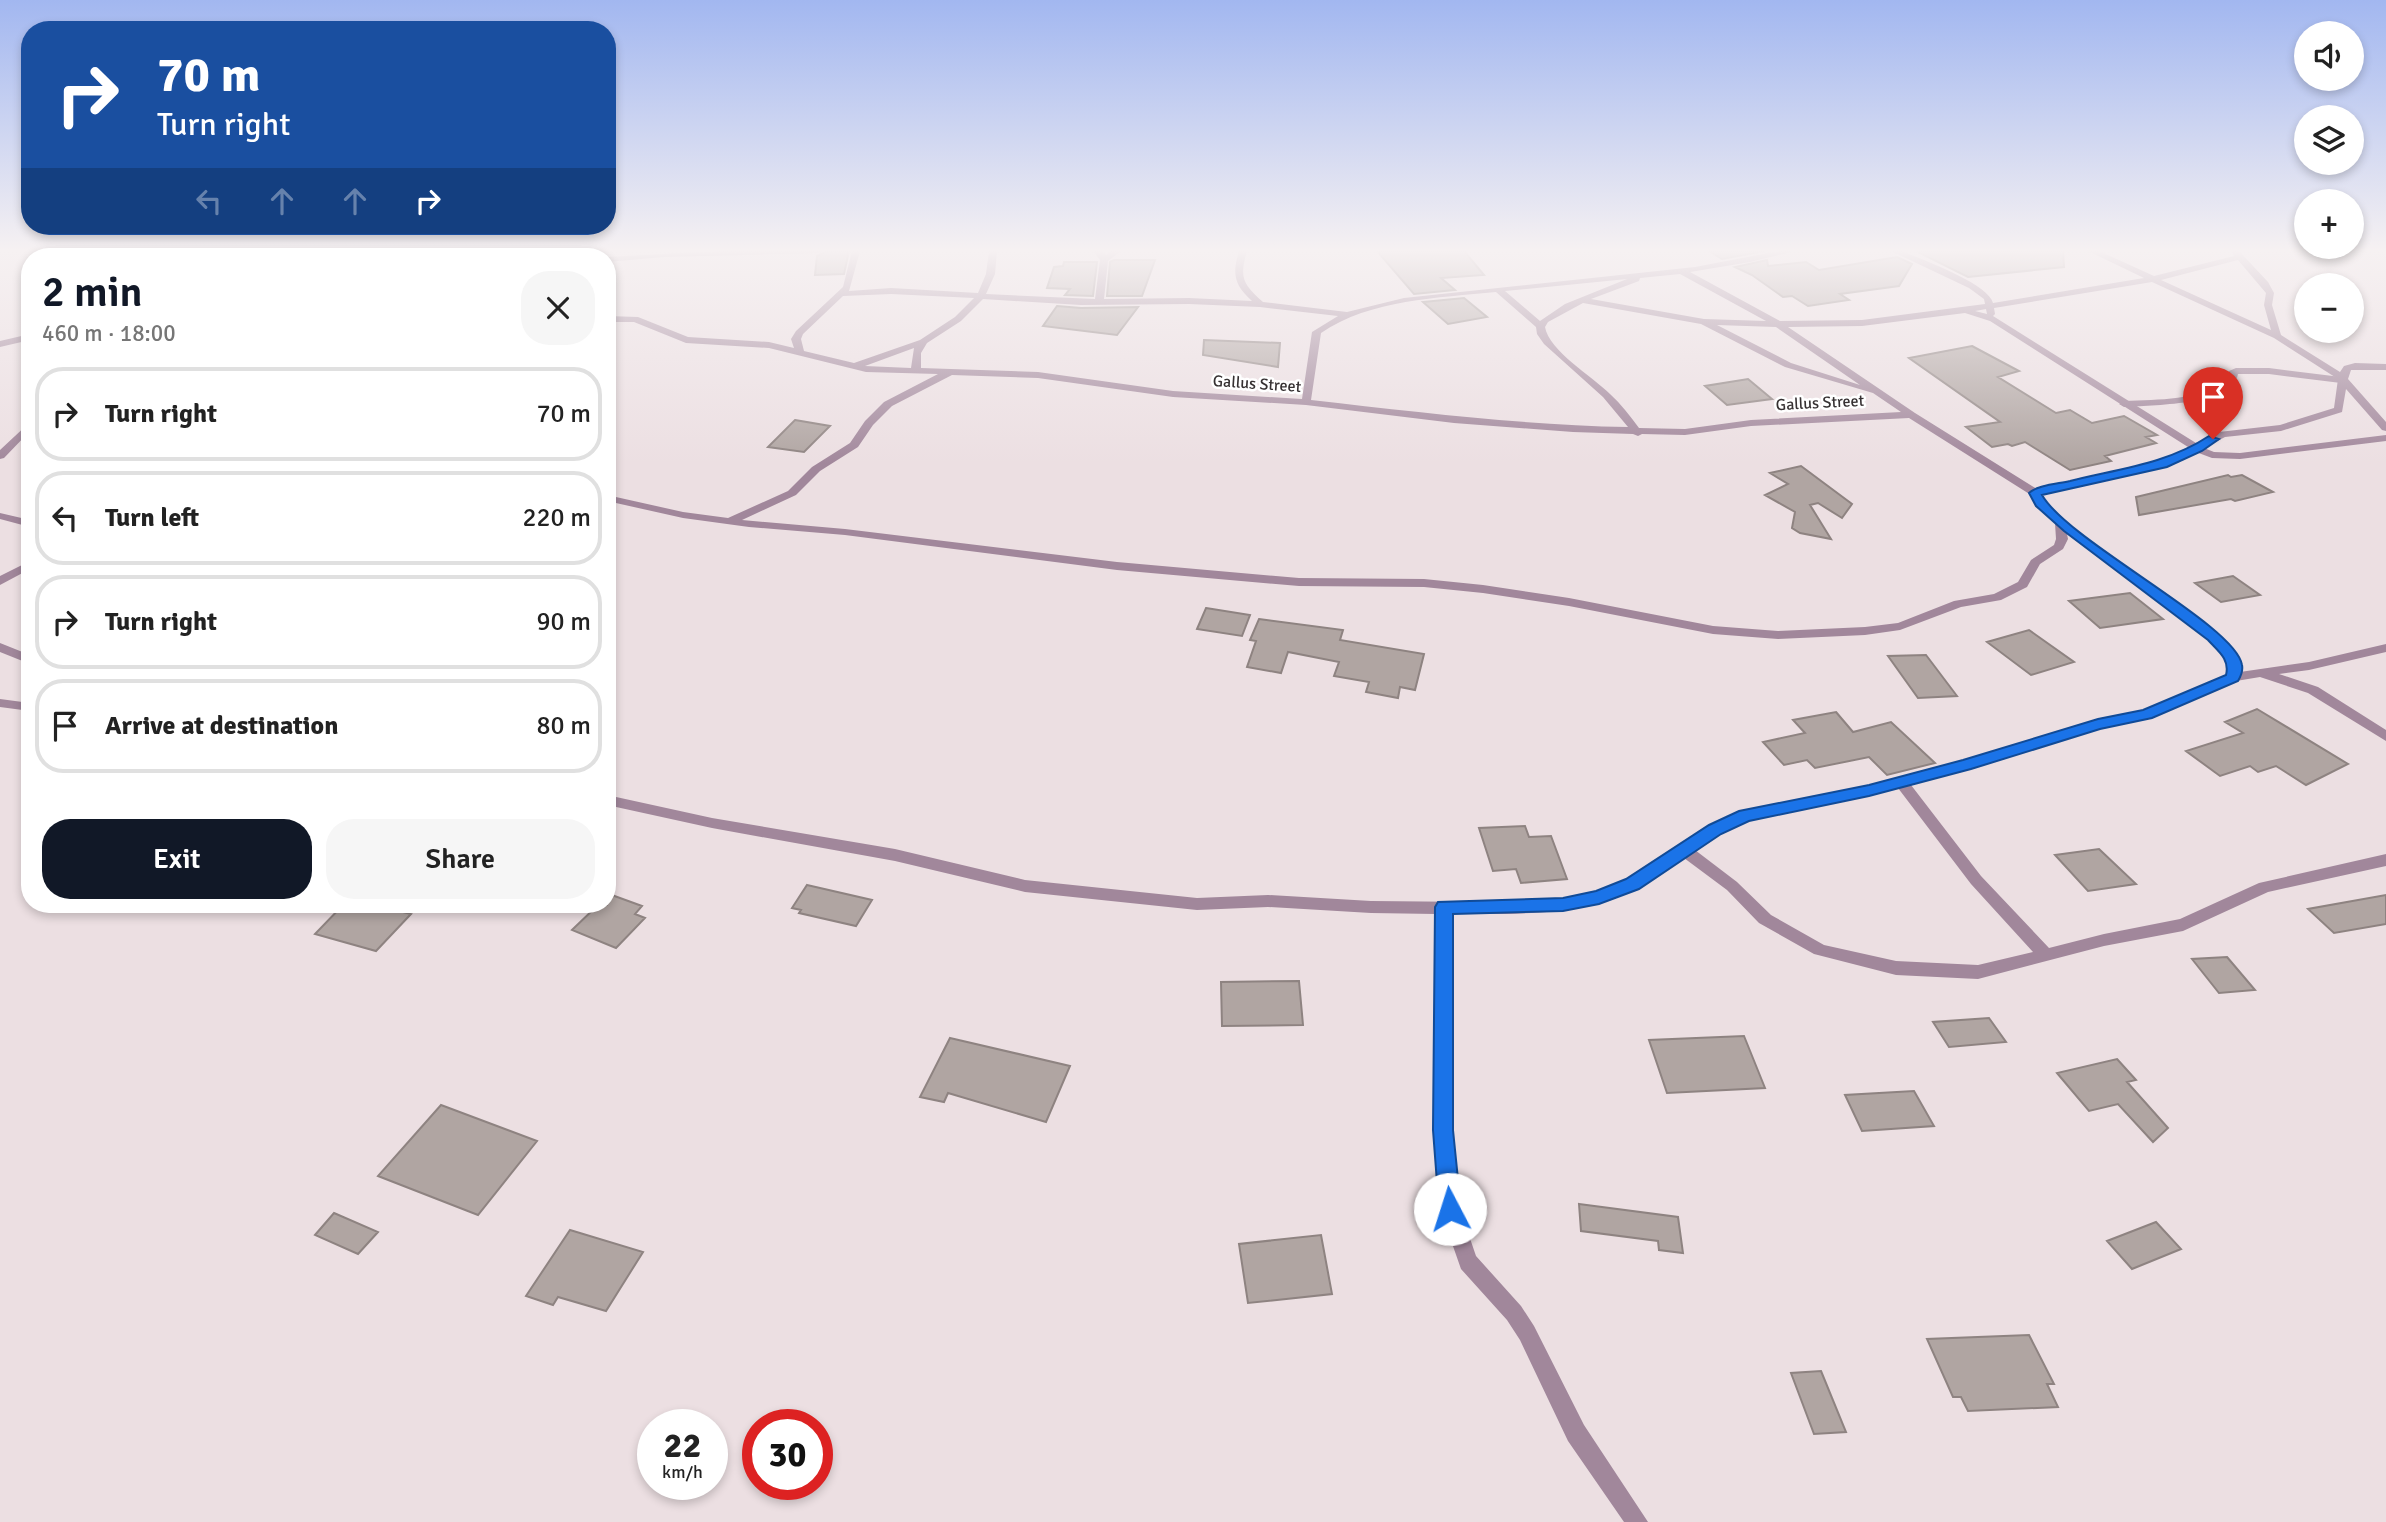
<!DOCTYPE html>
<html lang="en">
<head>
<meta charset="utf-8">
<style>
  body { margin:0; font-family:Signika,sans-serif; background:#f6f6f6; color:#222; height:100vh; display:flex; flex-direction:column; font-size:26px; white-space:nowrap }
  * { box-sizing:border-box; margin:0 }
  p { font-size:23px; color:#767676 }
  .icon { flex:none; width:38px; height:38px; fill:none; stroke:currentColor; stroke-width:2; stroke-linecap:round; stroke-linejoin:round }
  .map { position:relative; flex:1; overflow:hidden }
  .side { position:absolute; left:21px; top:248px; width:595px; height:665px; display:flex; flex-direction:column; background:#fff; border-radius:28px; box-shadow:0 4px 10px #0003 }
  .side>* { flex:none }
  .hud { position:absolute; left:21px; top:21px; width:595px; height:214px; border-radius:28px; box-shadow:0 4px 10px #0003; background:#1a4fa0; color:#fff; overflow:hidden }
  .buttons { position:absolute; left:2294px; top:21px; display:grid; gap:14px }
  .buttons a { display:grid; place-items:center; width:70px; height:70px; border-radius:50%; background:#fff; box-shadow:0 4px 10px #0003; font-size:35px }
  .speed { position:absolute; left:637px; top:1409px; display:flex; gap:14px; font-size:35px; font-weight:700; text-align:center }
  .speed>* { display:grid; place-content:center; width:91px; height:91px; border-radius:50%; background:#fff; box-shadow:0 4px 10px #0003; line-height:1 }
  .speed small { font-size:18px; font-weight:400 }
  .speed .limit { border:10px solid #d22; background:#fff; color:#111 }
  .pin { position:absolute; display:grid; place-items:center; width:60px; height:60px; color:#fff; margin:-72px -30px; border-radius:50% 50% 50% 0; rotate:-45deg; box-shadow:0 0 7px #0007 }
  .pin .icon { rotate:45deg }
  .me { position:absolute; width:77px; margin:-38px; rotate:355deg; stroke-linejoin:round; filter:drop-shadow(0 0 5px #0008) }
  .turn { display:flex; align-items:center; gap:24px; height:147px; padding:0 21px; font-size:32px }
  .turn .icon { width:91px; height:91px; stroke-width:2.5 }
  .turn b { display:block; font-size:49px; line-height:60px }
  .lanes { display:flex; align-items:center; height:66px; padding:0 21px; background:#0003; justify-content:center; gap:35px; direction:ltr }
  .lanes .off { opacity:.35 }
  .round { display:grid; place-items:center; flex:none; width:74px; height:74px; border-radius:28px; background:#f6f6f6 }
  .headline { display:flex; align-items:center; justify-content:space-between; height:119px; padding:0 21px }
  h1 { font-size:42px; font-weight:600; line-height:52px; color:#111827 }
  .action { display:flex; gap:14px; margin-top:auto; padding:14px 21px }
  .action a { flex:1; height:80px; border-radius:28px; background:#111827; color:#fff; font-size:28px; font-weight:600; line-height:80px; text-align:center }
  .action a+a { background:#f6f6f6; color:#222 }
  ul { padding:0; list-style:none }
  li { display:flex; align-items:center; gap:21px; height:94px; margin:0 14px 10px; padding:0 7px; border:4px solid #e0e0e0; border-radius:28px }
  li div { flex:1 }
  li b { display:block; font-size:26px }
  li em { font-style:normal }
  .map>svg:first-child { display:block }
</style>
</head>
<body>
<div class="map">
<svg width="2386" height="1522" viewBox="0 0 2386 1522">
  <rect width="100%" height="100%" fill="#ecdfe2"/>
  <!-- building -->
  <path fill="#b0a5a2" stroke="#8e8381" stroke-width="2" d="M849,251L844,274L815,275L817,256L825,252Z
    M1377,251H1464L1484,275L1441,278L1455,290L1414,294Z
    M1709,251H1764L1722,259Z
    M1916,251H2063L2064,267L1968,277Z
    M1897,257L1912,264L1899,286L1840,294L1849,300L1808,306L1792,296L1783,297L1752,275L1735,267L1767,260L1768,266L1806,262L1819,270Z
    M1114,260H1155L1142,296H1107L1110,262Z
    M1064,262H1097L1093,296L1065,295L1070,289L1047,288L1054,267L1063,266Z
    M1464,298L1487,317L1448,324L1423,302Z
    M1057,306L1081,308L1138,307L1117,335L1043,326Z
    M1204,340L1280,343L1278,367L1203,355Z
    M1972,346L2019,371L1998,377L2056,413L2070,410L2092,423L2124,416L2157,435L2146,437L2156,443L2105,456L2111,461L2070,470L2025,442L2012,446L2008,444L1992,447L1966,427L2000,422L1909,358Z
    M1748,379L1772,399L1727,405L1705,386Z
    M795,420L830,426L804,452L768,447Z
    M1801,466L1852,504L1842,518L1818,503L1810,505L1831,539L1800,533L1792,528L1795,512L1765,495L1788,484L1770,473Z
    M2228,475L2231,477L2242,475L2273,492L2235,501L2231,499L2139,515L2136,497Z
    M2233,576L2260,595L2221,602L2195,583Z
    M2130,593L2163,619L2100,628L2069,601Z
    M1206,608L1250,615L1242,636L1197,629Z
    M1259,619L1343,630L1340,640L1424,654L1415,690L1400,687L1398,698L1366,692L1369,682L1334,676L1339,662L1288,652L1281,673L1247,667L1256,641L1250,640Z
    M2029,630L2036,635L2074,662L2031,675L1987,642Z
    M1926,655L1957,696L1918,698L1888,656Z
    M2257,709L2348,764L2306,785L2276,766L2258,772L2250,766L2220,776L2186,751L2243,733L2225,722Z
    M1836,712L1853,732L1891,722L1935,763L1887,775L1869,757L1815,768L1807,760L1784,765L1763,742L1805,733L1793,720Z
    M1525,826L1529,837L1551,836L1567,879L1521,883L1516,869L1493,871L1479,828Z
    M2099,849L2136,884L2088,891L2055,855Z
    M807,885L872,900L856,926L799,913L801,910L792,908Z
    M609,894L642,906L635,914L645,918L616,948L572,930L598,905H607Z
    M2386,895V924L2334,933L2308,909Z
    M343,905H374L411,914L376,951L315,934Z
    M2227,957L2255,990L2219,993L2192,959Z
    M1299,981L1303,1025L1222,1026L1221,982Z
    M1989,1018L2006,1042L1949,1047L1933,1022Z
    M1744,1036L1765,1088L1667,1093L1649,1040Z
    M950,1038L1070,1066L1046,1122L948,1093L944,1102L920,1097Z
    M2117,1059L2136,1080L2127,1082L2168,1128L2153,1142L2118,1104L2089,1111L2057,1073Z
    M1914,1091L1934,1126L1862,1131L1845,1095Z
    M441,1105L537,1141L478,1215L378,1176Z
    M1579,1204L1678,1217L1683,1253L1659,1250L1658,1241L1581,1231Z
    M334,1213L378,1232L358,1254L315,1235Z
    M2156,1222L2181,1249L2132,1269L2107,1241Z
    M570,1230L643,1252L606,1311L558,1297L553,1305L526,1296Z
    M1321,1235L1332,1294L1248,1303L1239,1244Z
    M2029,1335L2054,1384H2047L2058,1407L1968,1411L1961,1397H1953L1927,1339Z
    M1821,1371L1846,1432L1814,1434L1791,1373Z"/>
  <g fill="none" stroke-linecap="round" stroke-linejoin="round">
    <!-- service -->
    <path fill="#a1879b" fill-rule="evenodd" d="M2236,368H2269L2341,377L2346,380L2341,383L2269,374H2238C2232,406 2150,405 2124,407L2119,404L2124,401C2160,399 2197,402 2227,378L2229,371Z"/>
    <!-- minor -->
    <path fill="#a1879b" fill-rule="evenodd" d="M105,251H113L108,257H100Z
      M719,251H823L819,253L664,257L607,262V257Z
      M852,251H860L849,291L891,288L978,293L986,274L989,251H997L995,274L986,294L1095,299L1100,260L1093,251H1103L1106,255L1111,251H1121L1108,261L1104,299L1189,298L1252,301C1234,285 1232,274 1239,251H1247C1239,278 1243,284 1263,302L1347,312L1404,298L1695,267L1779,251H1795L1750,262L1690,272L1780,321L1862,320L1985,304L1984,299L1969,288L1891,251H1902C1922,260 1988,283 1993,303L2144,278L2088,251H2099L2154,276L2234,256L2232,251H2239L2268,282L2274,293L2272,305L2281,335L2340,372L2344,366L2355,363L2386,364V370H2351L2348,379L2386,422V431L2382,430L2346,389L2342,412L2281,431L2225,437L2204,448L2214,452L2240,453L2386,435V441L2240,459L2212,458L2196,452L2167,466L2041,495L2046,502L2072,527L2217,634L2236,655L2240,672L2309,662L2386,644V652L2309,670L2279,674L2318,687L2386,730V741L2308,693L2260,677L2236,681L2152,717L2100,728L1911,785L1981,876L2049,948L2104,934L2180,919L2259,883L2386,854V866L2268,892L2183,931L2104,946L1978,979L1896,975L1814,954L1759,923L1727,890L1684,858C1669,868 1654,880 1639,888C1585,917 1511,914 1452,914V1130L1460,1209L1476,1256L1521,1306L1534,1326L1584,1425L1648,1522H1624L1568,1441L1520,1340L1507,1320L1461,1269L1440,1209L1434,1130L1436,914L1371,913L1268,907L1197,910L1025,892L895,861L712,828L607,805V795L712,818L895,849L1025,880L1197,898L1268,895L1371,901L1478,902L1563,898L1597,892L1628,880L1710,825L1740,811L1869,786L1963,761L2093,721L2144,710L2227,675C2228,659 2219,650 2209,640L2067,534L2068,539L2063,549L2040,564L2027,587L2001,600L1961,607L1900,630L1865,635L1778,639L1713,634L1569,606L1483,593L1424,587L1299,586L1117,570L845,535L749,527L683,518L607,501V495L683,512L728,518L788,491L812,467L850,443L865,421L884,402L938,374L866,372L769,348L686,343L634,322H607V316L638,317L688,337L769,342L794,348L791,339L796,331L843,287ZM2238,260L2266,293L2264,305L2271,330L2161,280ZM1680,274L1766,321L1704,319L1591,299L1639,281L1640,278ZM1627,279L1565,304L1540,321L1505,291ZM2152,282L2274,338L2338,379L2334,408L2280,425L2219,432L2196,443L1993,316L1995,314L1994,308ZM1496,292L1536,327L1537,334L1544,344L1603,397L1628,427C1522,425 1417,412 1311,400L1321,333C1371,299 1438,298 1496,292ZM891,294L974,298L955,317L920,340L854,363L804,351L801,339L803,334L843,296ZM983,299L1081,305L1189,304L1260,307L1338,316L1312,332L1302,399L1173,391L1038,372L921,368V353L927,343L961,321ZM1583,303L1701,324L1785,367L1873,393L1901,412L1751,420L1685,429L1639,428C1630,416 1621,404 1610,394C1592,376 1549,351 1545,327L1548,322ZM1986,309L1987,314L1975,311ZM1965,313L1990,321L2188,447L2160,462L2037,489L1915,413L1788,327L1862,326ZM1717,325L1776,327L1860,385L1791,363ZM914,348L911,368L865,366ZM952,375L1038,378L1173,397L1306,405L1454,423L1573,432L1633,434L1638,436L1642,434L1685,435L1751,426L1909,418L2031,495L2037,506L2055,523L2056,539L2054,545L2031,560L2018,582L1994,594L1954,601L1898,623L1865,627L1778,631L1713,626L1569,598L1483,585L1424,579L1299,578L1117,562L845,529L742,520L796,495L820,471L858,447L873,425L892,406ZM1898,788L1971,884L2033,952L1978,965L1896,961L1824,945L1771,915L1737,882L1695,850L1720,833L1748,820Z
      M30,334V340L0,347V341Z
      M30,422V431L4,458L0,459V450Z
      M0,513L30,520V527L0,519Z
      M30,561V569L0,585V576Z
      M0,643L30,655V664L0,652Z
      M0,699L30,703V711L0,707Z"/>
  </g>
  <!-- sky -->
  <linearGradient id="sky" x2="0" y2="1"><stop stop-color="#a2b7f0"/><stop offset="0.54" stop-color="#f6f1f2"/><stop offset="1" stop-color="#f6f1f2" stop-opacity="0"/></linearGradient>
  <rect width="2386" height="464" fill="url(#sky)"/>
  <!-- route -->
  <path fill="#1a73e8" stroke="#114b97" stroke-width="2" d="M2209,436L2219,439L2202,451L2167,467L2042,495C2069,542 2236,625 2242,665C2243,670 2241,676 2238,681L2152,718L2100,729L1971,769L1869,796L1749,821L1721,834L1639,889L1599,904L1563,911L1453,914V1130L1461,1209L1457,1216L1450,1219L1442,1216L1439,1209L1433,1130L1435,907L1438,902L1563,898L1596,891L1626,879L1709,825L1739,811L1869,785L1963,760L2098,719L2143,710L2226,675C2230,659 2218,651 2208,640L2064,531L2036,506L2029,493C2038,485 2057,484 2070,481C2117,469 2167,464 2209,436Z"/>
  <g text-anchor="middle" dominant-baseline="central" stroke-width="5" stroke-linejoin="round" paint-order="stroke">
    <!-- far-street labels -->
    <g font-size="16" fill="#363132" stroke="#fff">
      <text transform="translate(1257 384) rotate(4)">Gallus Street</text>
      <text transform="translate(1820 403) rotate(-3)">Gallus Street</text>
    </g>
  </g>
</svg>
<div class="buttons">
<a><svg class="icon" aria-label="sound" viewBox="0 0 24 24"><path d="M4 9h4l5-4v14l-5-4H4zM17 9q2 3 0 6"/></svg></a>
<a><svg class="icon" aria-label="layers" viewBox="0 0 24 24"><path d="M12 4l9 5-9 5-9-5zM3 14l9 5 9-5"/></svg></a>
<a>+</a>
<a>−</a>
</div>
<div class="speed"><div>22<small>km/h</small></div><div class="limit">30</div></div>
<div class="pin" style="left:2213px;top:439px;background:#d93025"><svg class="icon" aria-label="arrive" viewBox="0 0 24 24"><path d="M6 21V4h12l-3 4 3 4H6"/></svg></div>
<svg class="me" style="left:1450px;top:1209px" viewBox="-20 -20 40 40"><circle r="19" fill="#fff"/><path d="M0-13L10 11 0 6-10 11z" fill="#1a73e8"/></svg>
<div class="hud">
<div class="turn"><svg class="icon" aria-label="right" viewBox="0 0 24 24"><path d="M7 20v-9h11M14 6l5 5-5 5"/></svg><div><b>70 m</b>Turn right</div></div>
<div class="lanes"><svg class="icon off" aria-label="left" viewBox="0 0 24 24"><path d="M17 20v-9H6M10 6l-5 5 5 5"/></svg><svg class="icon off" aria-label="ahead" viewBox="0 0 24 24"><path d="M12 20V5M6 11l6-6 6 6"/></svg><svg class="icon off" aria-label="ahead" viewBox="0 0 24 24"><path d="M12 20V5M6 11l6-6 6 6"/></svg><svg class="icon" aria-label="right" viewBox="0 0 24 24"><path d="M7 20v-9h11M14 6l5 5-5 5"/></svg></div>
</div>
<section class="side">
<div class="headline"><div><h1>2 min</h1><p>460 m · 18:00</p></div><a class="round"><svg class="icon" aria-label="close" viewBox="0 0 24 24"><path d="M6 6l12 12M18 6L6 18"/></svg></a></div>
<ul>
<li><svg class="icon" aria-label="right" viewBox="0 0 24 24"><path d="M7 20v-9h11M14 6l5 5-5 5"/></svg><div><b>Turn right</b></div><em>70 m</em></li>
<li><svg class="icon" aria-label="left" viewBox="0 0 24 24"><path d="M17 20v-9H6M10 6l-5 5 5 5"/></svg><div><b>Turn left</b></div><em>220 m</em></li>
<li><svg class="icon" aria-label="right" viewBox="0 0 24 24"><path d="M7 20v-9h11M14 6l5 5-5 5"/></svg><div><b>Turn right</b></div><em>90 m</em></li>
<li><svg class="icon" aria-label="arrive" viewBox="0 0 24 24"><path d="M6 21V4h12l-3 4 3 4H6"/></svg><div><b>Arrive at destination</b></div><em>80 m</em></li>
</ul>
<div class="action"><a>Exit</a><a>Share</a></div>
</section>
</div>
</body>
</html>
